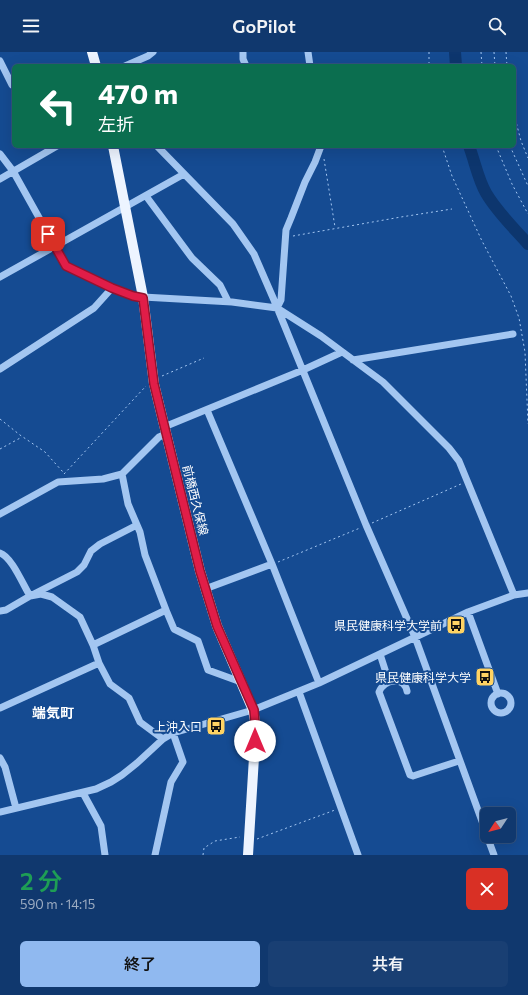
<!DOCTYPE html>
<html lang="ja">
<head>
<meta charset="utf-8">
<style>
  body { margin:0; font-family:Commissioner,"Noto Sans JP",sans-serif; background:#193f73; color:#f1f3f6; height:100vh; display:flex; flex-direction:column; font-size:15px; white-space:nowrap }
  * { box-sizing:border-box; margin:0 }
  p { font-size:13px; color:#9cacc2 }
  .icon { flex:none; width:22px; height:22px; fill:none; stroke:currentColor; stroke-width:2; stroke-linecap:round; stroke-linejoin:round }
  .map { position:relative; height:803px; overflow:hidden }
  .panel { display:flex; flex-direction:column; background:#10386e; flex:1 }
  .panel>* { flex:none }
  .hud { position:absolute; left:12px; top:12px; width:504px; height:84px; border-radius:6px; box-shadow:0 4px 16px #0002,0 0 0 1px #305281; background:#0b6e4f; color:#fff; overflow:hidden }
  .needle { width:26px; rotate:234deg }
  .buttons { position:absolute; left:480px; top:755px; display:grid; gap:8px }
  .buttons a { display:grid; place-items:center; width:36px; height:36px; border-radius:6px; background:#10386e; box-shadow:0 4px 16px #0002,0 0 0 1px #305281; font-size:20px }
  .pin { position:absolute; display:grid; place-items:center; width:34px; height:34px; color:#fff; margin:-17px; border-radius:8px; box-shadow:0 2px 6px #0006 }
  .me { position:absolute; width:44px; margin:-22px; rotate:0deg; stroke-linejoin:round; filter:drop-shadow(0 0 3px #0008) }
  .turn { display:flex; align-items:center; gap:14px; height:84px; padding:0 20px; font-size:18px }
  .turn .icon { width:52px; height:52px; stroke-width:2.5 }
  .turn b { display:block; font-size:28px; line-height:34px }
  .round { display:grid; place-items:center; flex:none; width:42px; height:42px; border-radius:6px; background:#193f73 }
  .head { display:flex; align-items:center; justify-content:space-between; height:68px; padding:0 20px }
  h1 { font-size:24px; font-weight:600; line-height:30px; color:#1e9e55 }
  .primary-button { display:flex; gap:8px; margin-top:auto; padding:8px 20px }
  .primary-button a { flex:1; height:46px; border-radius:6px; background:#90b9f0; color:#111; font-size:16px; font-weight:600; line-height:46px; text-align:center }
  .primary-button a+a { background:#193f73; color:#f1f3f6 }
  header { display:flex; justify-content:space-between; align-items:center; height:52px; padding:0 20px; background:#10386e; font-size:18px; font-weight:600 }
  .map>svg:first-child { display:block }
</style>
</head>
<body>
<header><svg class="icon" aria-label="menu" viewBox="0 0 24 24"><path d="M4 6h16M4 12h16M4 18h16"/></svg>GoPilot<svg class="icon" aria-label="search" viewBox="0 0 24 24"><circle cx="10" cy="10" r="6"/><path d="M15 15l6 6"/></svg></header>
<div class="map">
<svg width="528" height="803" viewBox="0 0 528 803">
  <rect width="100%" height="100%" fill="#154b92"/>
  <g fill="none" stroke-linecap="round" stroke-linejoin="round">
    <!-- river -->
    <path stroke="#0d366e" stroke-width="12" d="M455,0L456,14
      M469,94C475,110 478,127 486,141C497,160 514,176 528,192"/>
    <!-- path -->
    <path stroke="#a3c6f1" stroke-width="1" stroke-dasharray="2 3" stroke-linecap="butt" d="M429,0V14
      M481,0L482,14
      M494,0L495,14
      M506,0L507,14
      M514,62L521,89L528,106
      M442,94L452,124L482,189L511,244L519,266L525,300L528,372
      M496,94L512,132L528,162
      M510,94L528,134
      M324,107L335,175
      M293,184L401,165L452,157
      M162,324L204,306
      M0,367L20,383L45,400L63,420
      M0,397L22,385
      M64,422L146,334
      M372,471L461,432
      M278,510L360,476
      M257,787L335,758
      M203,803L204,796L215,789L240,785"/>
    <!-- minor -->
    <path stroke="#a3c6f1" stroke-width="7" d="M243,0V7L246,14
      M308,0L310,14
      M0,9L12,33
      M125,14L148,4L153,0
      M157,94L233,172L254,202L274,248L366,473L415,585L487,783
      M0,102L13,119L66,214L112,236L133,244L143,245L232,250L277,256L321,284L383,330L449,396L459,409L514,543
      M0,127L57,94
      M146,144L192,206L220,233L228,249
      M0,225L184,122
      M277,256L281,248L286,178L291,166L305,130L315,110L321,94
      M353,308L513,282
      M0,317L94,256L112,236
      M207,358L272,512L319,631
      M164,375L303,318L342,300
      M0,462L58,430L103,427L122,422L159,385L166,382
      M0,501C12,505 23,533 30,544L77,520L84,513L91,499L100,492L137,473
      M205,537L272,512
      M166,558L174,577L198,589L208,618L241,630
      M0,559L6,558L30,544L41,542L52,545L80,565L93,593L99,611L110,632L129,646L140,670L163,687
      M468,560L498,642
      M93,593L166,558L145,503L140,480L128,452L122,422
      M380,602L389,630
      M407,639C404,624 384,627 379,640L410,723L413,724L459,709
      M299,640L358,803
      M491 651a10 10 0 1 1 20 0a10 10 0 1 1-20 0Z
      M0,656L99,611
      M0,706L5,715L16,756
      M83,741L101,774L105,803
      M0,760L96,737L111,730L122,723L137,711L163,687L173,681L253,658L319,631L468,560L514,543L528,541
      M487,784L494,803
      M155,803L171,730L183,710L173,681"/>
    <!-- major -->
    <path stroke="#edf4ff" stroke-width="10" d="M92,0L96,14
      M113,94L143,245L154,332L200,519L217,574L253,658L255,669V689L248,803"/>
  </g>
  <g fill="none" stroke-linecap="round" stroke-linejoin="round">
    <defs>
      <path id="route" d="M48,182L66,214L112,236L133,244L143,246L154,332L200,519L217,574L254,658L255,670V689"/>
    </defs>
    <!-- route casing -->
    <use href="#route" stroke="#92132f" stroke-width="10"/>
    <!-- route -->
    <use href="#route" stroke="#e11d48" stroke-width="7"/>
  </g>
  <!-- icons -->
  <defs>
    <symbol id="bus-square" viewBox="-11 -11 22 22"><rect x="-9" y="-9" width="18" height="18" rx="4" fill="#ffd363" stroke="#154b92"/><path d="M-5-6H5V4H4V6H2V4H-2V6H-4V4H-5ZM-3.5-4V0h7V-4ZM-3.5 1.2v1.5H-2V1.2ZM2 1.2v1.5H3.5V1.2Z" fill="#111"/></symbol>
  </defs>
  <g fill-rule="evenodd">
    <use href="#bus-square" x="445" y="562" width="22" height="22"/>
    <use href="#bus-square" x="474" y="614" width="22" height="22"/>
    <use href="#bus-square" x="205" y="663" width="22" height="22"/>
  </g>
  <g text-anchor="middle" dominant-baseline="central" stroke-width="4" stroke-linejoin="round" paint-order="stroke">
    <!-- street labels -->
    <g font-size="12" fill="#fff" stroke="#154b92">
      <text transform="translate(196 448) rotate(76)">前橋西久保線</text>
    </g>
    <!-- poi labels -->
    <g font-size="12" fill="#fff" stroke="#154b92" text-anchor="end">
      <text x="442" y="573">県民健康科学大学前</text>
      <text x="471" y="625">県民健康科学大学</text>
      <text x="202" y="674">上沖入口</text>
    </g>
    <!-- quarter labels -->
    <g font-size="14" font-weight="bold" fill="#fff" stroke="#154b92">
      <text x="53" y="660">端気町</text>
    </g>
  </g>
</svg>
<div class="buttons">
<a><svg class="needle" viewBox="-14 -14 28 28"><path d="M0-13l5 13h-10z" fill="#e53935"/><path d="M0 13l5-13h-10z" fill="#9cacc2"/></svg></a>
</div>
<div class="pin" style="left:48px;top:182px;background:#d93025"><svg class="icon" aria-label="arrive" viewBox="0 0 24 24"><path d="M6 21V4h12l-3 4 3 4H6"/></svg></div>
<svg class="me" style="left:255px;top:689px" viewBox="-20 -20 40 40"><circle r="19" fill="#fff"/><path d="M0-13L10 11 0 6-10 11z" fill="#e11d48"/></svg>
<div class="hud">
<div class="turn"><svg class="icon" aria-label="left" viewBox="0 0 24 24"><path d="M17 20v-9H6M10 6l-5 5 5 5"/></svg><div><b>470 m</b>左折</div></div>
</div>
</div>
<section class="panel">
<div class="head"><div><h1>2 分</h1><p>590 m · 14:15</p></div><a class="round" style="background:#d93025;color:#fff"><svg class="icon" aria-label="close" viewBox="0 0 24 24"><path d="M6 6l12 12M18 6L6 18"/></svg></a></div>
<div class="primary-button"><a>終了</a><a>共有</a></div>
</section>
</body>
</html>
